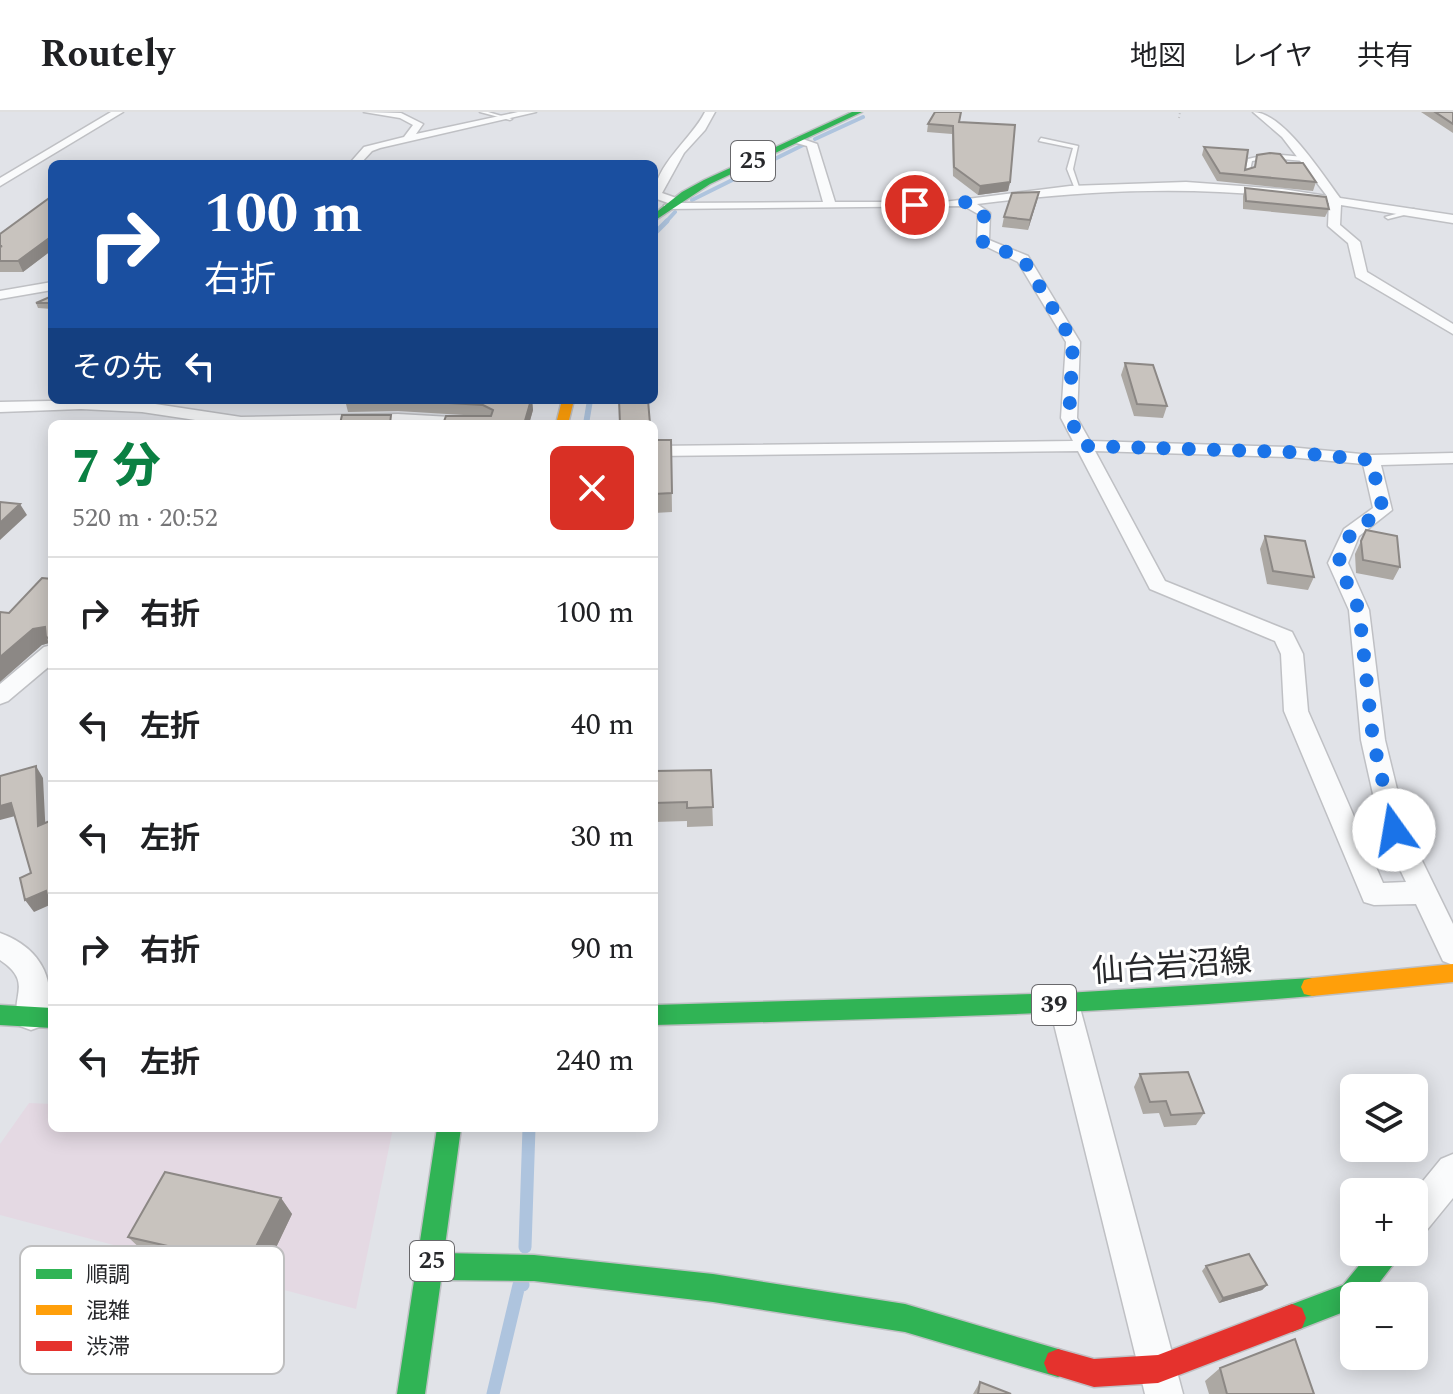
<!DOCTYPE html>
<html lang="ja">
<head>
<meta charset="utf-8">
<style>
  body { margin:0; font-family:Spectral,"Noto Sans JP",serif; background:#f6f6f6; color:#202124; height:100vh; display:flex; flex-direction:column; font-size:30px; white-space:nowrap }
  * { box-sizing:border-box; margin:0 }
  p { font-size:26px; color:#757577 }
  .icon { flex:none; width:44px; height:44px; fill:none; stroke:currentColor; stroke-width:2; stroke-linecap:round; stroke-linejoin:round }
  .map { position:relative; flex:1; overflow:hidden }
  .panel { position:absolute; left:48px; top:308px; width:610px; height:712px; display:flex; flex-direction:column; background:#fff; border-radius:12px; box-shadow:0 4px 20px #0003 }
  .panel>* { flex:none }
  .hud { position:absolute; left:48px; top:48px; width:610px; height:244px; border-radius:12px; box-shadow:0 4px 20px #0003; background:#1a4fa0; color:#fff; overflow:hidden }
  .buttons { position:absolute; left:1340px; top:962px; display:grid; gap:16px }
  .buttons a { display:grid; place-items:center; width:88px; height:88px; border-radius:12px; background:#fff; box-shadow:0 4px 20px #0003; font-size:40px }
  .pin { position:absolute; display:grid; place-items:center; width:68px; height:68px; color:#fff; margin:-34px; border:4px solid #fff; border-radius:50%; box-shadow:0 2px 8px #0007 }
  .me { position:absolute; width:88px; margin:-44px; rotate:347deg; stroke-linejoin:round; filter:drop-shadow(0 0 6px #0008) }
  .turn { display:flex; align-items:center; gap:28px; height:168px; padding:0 24px; font-size:36px }
  .turn .icon { width:104px; height:104px; stroke-width:2.5 }
  .turn b { display:block; font-size:56px; line-height:68px }
  .then { display:flex; align-items:center; height:76px; padding:0 24px; background:#0003; gap:16px; font-size:30px }
  .round { display:grid; place-items:center; flex:none; width:84px; height:84px; border-radius:12px; background:#f6f6f6 }
  .summary { display:flex; align-items:center; justify-content:space-between; height:136px; padding:0 24px }
  h1 { font-size:48px; font-weight:800; line-height:60px; color:#0b8043 }
  ul { padding:0; list-style:none }
  li { display:flex; align-items:center; gap:24px; height:112px; padding:0 24px; border-top:2px solid #e0e0e0 }
  li div { flex:1 }
  li b { display:block; font-size:30px }
  li em { font-style:normal }
  header { display:flex; align-items:center; gap:48px; box-sizing:border-box; height:112px; padding:0 40px; background:#fff; border-bottom:2px solid #e0e0e0 }
  header strong { font-size:38px }
  nav { display:flex; gap:44px; margin-inline-start:auto; font-size:28px }
  .map>svg:first-child { display:block }
</style>
</head>
<body>
<header>
<strong>Routely</strong>
<nav><a>地図</a><a>レイヤ</a><a>共有</a></nav>
</header>
<div class="map">
<svg width="1453" height="1282" viewBox="0 0 1453 1282">
  <rect width="100%" height="100%" fill="#e1e3e8"/>
  <!-- commercial -->
  <path fill="#e4d9e3" d="M29,991L52,992V1016H393L356,1197L0,1103V1032Z"/>
  <g fill="none" stroke-linecap="round" stroke-linejoin="round">
    <!-- stream-far3 -->
    <path stroke="#aec4de" stroke-width="4" d="M815,27L863,5
      M692,88L803,33
      M665,111L675,100"/>
    <!-- stream-far2 -->
    <path stroke="#aec4de" stroke-width="5" d="M654,122L667,109"/>
    <!-- stream-far1 -->
    <path stroke="#aec4de" stroke-width="6" d="M586,312L590,288"/>
    <!-- stream -->
    <path stroke="#aec4de" stroke-width="13" d="M525,1135L529,1016
      M493,1282L519,1173H523"/>
    <defs>
      <path id="lane" d="M480,0H488L512,7L510,8Z
        M1041,26L1078,34L1073,57L1080,78L1075,77L1067,57L1073,36L1039,29Z
        M1270,42L1304,45L1307,47L1304,49L1270,46L1252,49L1249,63L1244,64L1248,47Z
        M1414,97L1416,100L1388,107L1385,105Z"/>
      <path id="street" d="M111,0H123L0,74V66Z
        M364,0L401,1L423,12L416,22L518,0H536L380,36L372,39L360,52H349L364,35L404,25L413,13L400,6Z
        M705,0H715L705,18L684,41L662,81L679,87V91L823,90L807,34L793,30L792,28L797,25L817,32L835,90H944L1070,74L1186,70L1282,77L1327,84L1282,25L1253,0C1283,0 1322,62 1340,86L1453,103V111L1341,93L1340,113L1360,130L1367,160L1453,212V222L1356,165L1348,131L1328,114L1329,91C1209,72 1097,77 977,92L990,101L989,128L1028,144L1080,230L1077,306L1090,329L1289,335L1371,343L1453,341V351L1381,353L1392,398L1359,424L1348,451L1369,498L1385,628L1407,718L1453,812V853L1443,849L1416,792L1374,793L1364,790L1284,599L1281,542L1275,529L1150,477L1078,339L654,344V334L1073,329L1061,306L1066,230L1018,150L977,130L978,102L964,94L664,97V93L671,92L654,86C654,53 691,28 705,0ZM1095,339L1289,345L1363,352L1373,396L1344,417L1328,451L1349,498L1361,628L1381,718L1406,770L1383,771L1308,599L1303,542L1292,520L1165,469Z
        M52,170V178L0,187V179Z
        M98,288L142,290L241,305L398,302L485,307L493,312H222L142,300L81,297L0,300V290Z
        M52,533V552L8,589L0,592V572L44,535Z
        M0,821C42,836 61,873 42,914L31,918L20,914C7,885 36,872 0,848Z
        M1064,879L1075,883L1079,892L1183,1282H1145L1049,892L1053,883Z
        M1453,1042V1086L1426,1119L1414,1124V1080L1441,1047Z"/>
      <path id="fast" d="M852,0H862L710,72L654,109V102L682,80L704,68Z
        M1312,866L1320,868L1323,875L1320,882L1312,884C1093,903 874,907 654,913V893L1066,881Z
        M0,893L52,896V916L0,913Z
        M437,1016H461L444,1141L534,1143L713,1162L905,1192L1058,1237L1068,1241L1072,1251L1068,1261L1058,1265L905,1220L713,1190L534,1169L441,1168L425,1282H397Z
        M1370,1140H1400L1396,1149L1369,1184H1354V1196L1292,1220L1282,1216L1278,1206L1282,1196L1343,1173Z"/>
      <path id="slow" d="M562,288H574L568,312H556Z
        M1453,852V870L1312,884L1304,882L1301,875L1304,868L1312,866Z"/>
      <path id="jam" d="M1292,1192L1302,1196L1306,1206L1302,1216L1158,1271L1094,1275L1048,1261L1044,1251L1048,1241L1058,1237L1094,1247L1158,1243Z"/>
    </defs>
    <!-- lane casing -->
    <use href="#lane" stroke="#bfc0c4" stroke-width="3"/>
    <!-- street casing -->
    <use href="#street" stroke="#bfc0c4" stroke-width="3"/>
    <!-- fast casing -->
    <use href="#fast" stroke="#bfc0c4" stroke-width="3"/>
    <!-- slow casing -->
    <use href="#slow" stroke="#bfc0c4" stroke-width="3"/>
    <!-- jam casing -->
    <use href="#jam" stroke="#bfc0c4" stroke-width="3"/>
    <!-- path -->
    <path stroke="#c1c2c4" stroke-width="2" stroke-dasharray="1 3" stroke-linecap="butt" d="M1179,6L1180,0"/>
    <!-- lane -->
    <use href="#lane" fill="#fafbfc" fill-rule="evenodd"/>
    <!-- street -->
    <use href="#street" fill="#fafbfc" fill-rule="evenodd"/>
    <!-- fast -->
    <use href="#fast" fill="#30b455" fill-rule="evenodd"/>
    <!-- slow -->
    <use href="#slow" fill="#ff9f0a" fill-rule="evenodd"/>
    <!-- jam -->
    <use href="#jam" fill="#e5322d" fill-rule="evenodd"/>
  </g>
  <!-- wall -->
  <path fill="#aca8a3" d="M1421,0H1453V21Z
    M960,10L1010,70L1008,79L978,83L953,64L952,22L927,20L928,12Z
    M1204,35L1245,58L1254,56L1257,43L1287,51L1316,70L1313,79L1217,69L1202,43Z
    M1245,76L1329,97L1325,105L1243,97V84Z
    M1039,80L1028,118L1002,115L1004,105Z
    M52,84V138L23,160H0V122Z
    M52,184V197L38,196L36,191Z
    M1125,251L1167,294L1163,306L1134,304L1121,263Z
    M345,288H532L533,298L529,312H443L480,304L398,299L348,300Z
    M654,328H671L672,400L654,401Z
    M1366,418L1400,455L1393,468L1356,461L1355,442Z
    M1265,424L1314,465L1308,478L1267,472L1260,437Z
    M52,467V536L49,531L42,533L9,501Z
    M711,658L713,714L687,715V709L654,710V659Z
    M1140,962L1204,1001L1196,1013L1164,1015L1159,1001L1143,1002L1134,975Z
    M281,1086L292,1102L261,1167L144,1140L128,1125Z
    M1206,1154L1267,1173L1262,1178L1219,1191L1202,1159Z
    M1220,1256L1314,1282H1209L1205,1269Z
    M980,1270L1011,1282H973Z"/>
  <!-- shaded-wall -->
  <path fill="#8c8885" d="M1010,70L1008,79L978,83L980,74Z
    M1039,80L1037,89L1028,118L1030,108Z
    M52,124V138L23,160L18,149Z
    M532,288L533,298L529,312H524Z
    M20,392L27,403L0,428V411Z
    M45,515L46,525L49,531L42,533L0,570V545L33,517Z
    M36,654L43,666L46,726L38,714Z
    M11,691L19,703L0,708V694Z
    M46,779L52,792L34,800L25,788Z
    M281,1086L292,1102L261,1167L247,1152Z
    M1267,1173L1262,1178L1219,1191L1223,1186Z"/>
  <!-- building -->
  <path fill="#c8c3be" stroke="#8c8885" stroke-width="2" d="M935,0H961L959,10L1015,13L1010,70L980,74L954,55L953,14L928,12Z
    M1435,0H1453V12Z
    M1204,35L1248,38L1245,58L1255,55L1257,43L1270,41L1280,42L1287,51H1303L1316,70L1220,61Z
    M1245,76L1326,85L1329,97L1246,89Z
    M1039,80L1030,108L1004,105L1012,81Z
    M52,84V124L18,149H0V135L2,134H0V122Z
    M52,184V191H36Z
    M1125,251L1153,253L1167,294L1137,292Z
    M398,288H531L524,312H443L446,304H491L493,298L483,293Z
    M619,288H648L650,312H620Z
    M342,303H391L390,312H340Z
    M654,328H671L672,381L654,382Z
    M0,390L20,392L0,411Z
    M1366,418L1397,424L1400,455L1363,448L1361,429Z
    M1265,424L1305,429L1314,465L1273,459Z
    M42,466L52,467V528L46,525L45,515L33,517L0,545V500L9,501Z
    M36,654L38,714L52,708V803L46,779L25,788L20,766L31,761L11,691L0,694V664Z
    M711,658L713,695L687,696V690L654,691V659Z
    M1188,960L1204,1001L1171,1003L1166,989L1150,990L1140,962Z
    M165,1060L281,1086L247,1152L128,1125Z
    M1249,1142L1267,1173L1223,1186L1206,1154Z
    M1295,1227L1314,1282H1227L1220,1256Z
    M980,1270L1011,1282H978Z"/>
  <g fill="none" stroke-linecap="round" stroke-linejoin="round">
    <!-- route -->
    <path stroke="#1a73e8" stroke-width="14" stroke-dasharray="0 25.2" d="M915,93L965,90L984,101L983,130L1023,147L1073,230L1069,306L1085,334L1289,340L1371,348L1383,398L1351,421L1338,451L1359,498L1373,628L1394,718"/>
  </g>
  <g text-anchor="middle" dominant-baseline="central" stroke-width="6" stroke-linejoin="round" paint-order="stroke">
    <!-- shield labels -->
    <g fill="#fff" stroke="#68686b" stroke-width="2">
      <rect x="731" y="29" width="44" height="40" rx="6"/>
      <rect x="1032" y="873" width="44" height="40" rx="6"/>
      <rect x="410" y="1129" width="44" height="40" rx="6"/>
    </g>
    <g font-size="24" font-weight="bold" fill="#27282b">
      <text x="753" y="49">25</text>
      <text x="1054" y="893">39</text>
      <text x="432" y="1149">25</text>
    </g>
    <!-- near-street labels -->
    <g font-size="32" fill="#27282b" stroke="#fff">
      <text transform="translate(1172 855) rotate(-4)">仙台岩沼線</text>
    </g>
  </g>
  <!-- legend -->
  <rect x="20" y="1134" width="264" height="128" rx="12" fill="#fff" stroke="#bebebf" stroke-width="2"/>
  <rect x="36" y="1157" width="36" height="10" fill="#30b455"/>
  <rect x="36" y="1193" width="36" height="10" fill="#ff9f0a"/>
  <rect x="36" y="1229" width="36" height="10" fill="#e5322d"/>
  <g font-size="22" fill="#27282b">
    <text x="86" y="1170">順調</text>
    <text x="86" y="1206">混雑</text>
    <text x="86" y="1242">渋滞</text>
  </g>
</svg>
<div class="buttons">
<a><svg class="icon" aria-label="layers" viewBox="0 0 24 24"><path d="M12 4l9 5-9 5-9-5zM3 14l9 5 9-5"/></svg></a>
<a>+</a>
<a>−</a>
</div>
<div class="pin" style="left:915px;top:93px;background:#d93025"><svg class="icon" aria-label="arrive" viewBox="0 0 24 24"><path d="M6 21V4h12l-3 4 3 4H6"/></svg></div>
<svg class="me" style="left:1394px;top:718px" viewBox="-20 -20 40 40"><circle r="19" fill="#fff"/><path d="M0-13L10 11 0 6-10 11z" fill="#1a73e8"/></svg>
<div class="hud">
<div class="turn"><svg class="icon" aria-label="right" viewBox="0 0 24 24"><path d="M7 20v-9h11M14 6l5 5-5 5"/></svg><div><b>100 m</b>右折</div></div>
<div class="then">その先<svg class="icon" aria-label="left" viewBox="0 0 24 24"><path d="M17 20v-9H6M10 6l-5 5 5 5"/></svg></div>
</div>
<section class="panel">
<div class="summary"><div><h1>7 分</h1><p>520 m · 20:52</p></div><a class="round" style="background:#d93025;color:#fff"><svg class="icon" aria-label="close" viewBox="0 0 24 24"><path d="M6 6l12 12M18 6L6 18"/></svg></a></div>
<ul>
<li><svg class="icon" aria-label="right" viewBox="0 0 24 24"><path d="M7 20v-9h11M14 6l5 5-5 5"/></svg><div><b>右折</b></div><em>100 m</em></li>
<li><svg class="icon" aria-label="left" viewBox="0 0 24 24"><path d="M17 20v-9H6M10 6l-5 5 5 5"/></svg><div><b>左折</b></div><em>40 m</em></li>
<li><svg class="icon" aria-label="left" viewBox="0 0 24 24"><path d="M17 20v-9H6M10 6l-5 5 5 5"/></svg><div><b>左折</b></div><em>30 m</em></li>
<li><svg class="icon" aria-label="right" viewBox="0 0 24 24"><path d="M7 20v-9h11M14 6l5 5-5 5"/></svg><div><b>右折</b></div><em>90 m</em></li>
<li><svg class="icon" aria-label="left" viewBox="0 0 24 24"><path d="M17 20v-9H6M10 6l-5 5 5 5"/></svg><div><b>左折</b></div><em>240 m</em></li>
</ul>
</section>
</div>
</body>
</html>
